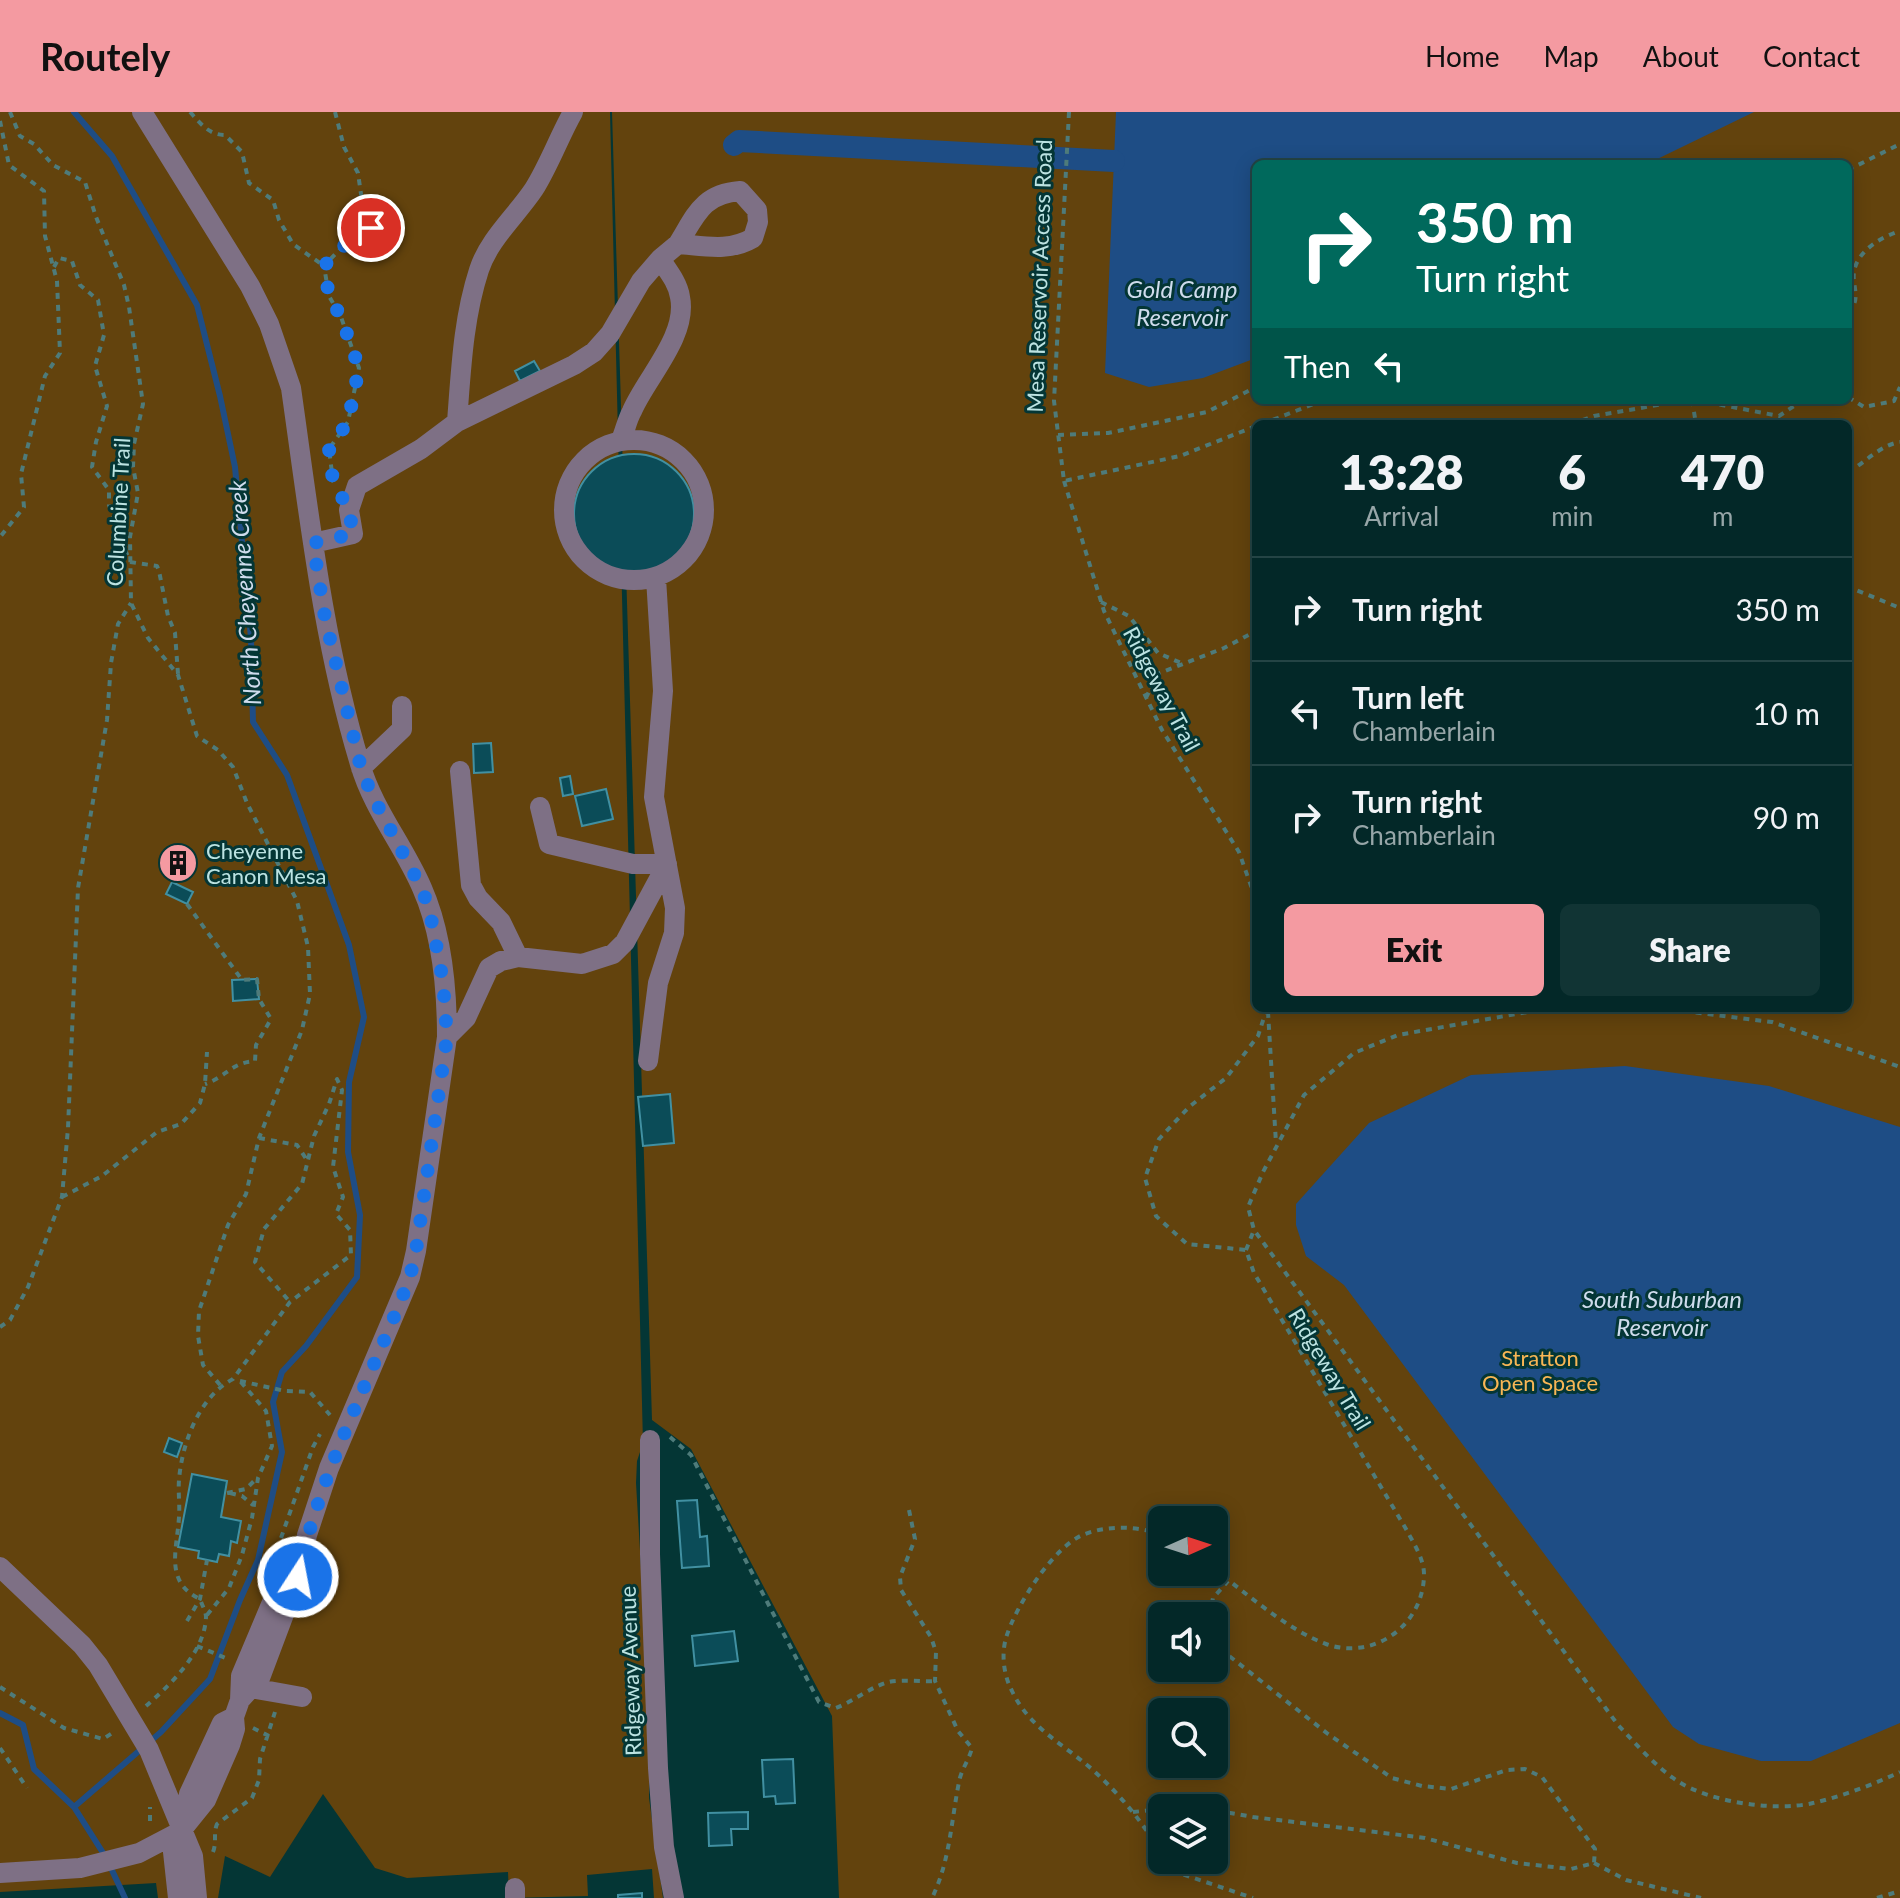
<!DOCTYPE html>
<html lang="en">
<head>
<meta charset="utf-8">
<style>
  body { margin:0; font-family:Lato,sans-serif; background:#113434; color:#f1f3f6; height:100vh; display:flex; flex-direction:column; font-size:30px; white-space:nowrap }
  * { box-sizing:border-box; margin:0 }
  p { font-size:26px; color:#97a6a8 }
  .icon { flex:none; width:44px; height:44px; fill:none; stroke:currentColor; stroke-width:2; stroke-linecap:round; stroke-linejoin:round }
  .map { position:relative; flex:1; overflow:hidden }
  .sheet { position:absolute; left:1252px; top:308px; width:600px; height:592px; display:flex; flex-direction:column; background:#032828; border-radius:12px; box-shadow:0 4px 20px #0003,0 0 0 2px #244445 }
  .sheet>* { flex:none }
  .guide { position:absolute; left:1252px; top:48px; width:600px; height:244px; border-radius:12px; box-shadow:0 4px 20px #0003,0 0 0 2px #244445; background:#00695c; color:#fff; overflow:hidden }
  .needle { width:52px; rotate:87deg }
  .fabs { position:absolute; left:1148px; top:1394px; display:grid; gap:16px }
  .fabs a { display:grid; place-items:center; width:80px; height:80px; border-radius:12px; background:#032828; box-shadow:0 4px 20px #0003,0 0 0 2px #244445; font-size:40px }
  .pin { position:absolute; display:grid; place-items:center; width:68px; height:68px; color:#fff; margin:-34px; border:4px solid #fff; border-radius:50%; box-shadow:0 2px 8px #0007 }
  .me { position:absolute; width:88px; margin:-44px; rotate:11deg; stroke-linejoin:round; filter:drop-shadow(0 0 6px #0008) }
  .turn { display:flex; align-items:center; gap:28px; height:168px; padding:0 32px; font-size:36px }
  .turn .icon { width:104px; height:104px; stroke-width:2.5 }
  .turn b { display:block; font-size:56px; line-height:68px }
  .then { display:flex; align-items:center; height:76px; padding:0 32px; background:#0003; gap:16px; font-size:30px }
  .eta { display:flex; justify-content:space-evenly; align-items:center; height:136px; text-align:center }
  .eta b { font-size:48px; font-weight:800; line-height:56px }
  .cta { display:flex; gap:16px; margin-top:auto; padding:16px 32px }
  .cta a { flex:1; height:92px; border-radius:12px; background:#f49aa1; color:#111; font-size:32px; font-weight:800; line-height:92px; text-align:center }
  .cta a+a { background:#113434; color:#f1f3f6 }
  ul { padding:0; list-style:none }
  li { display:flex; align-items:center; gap:24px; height:104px; padding:0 32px; border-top:2px solid #244445 }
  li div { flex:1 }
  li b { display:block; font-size:30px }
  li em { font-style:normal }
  header { display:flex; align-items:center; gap:48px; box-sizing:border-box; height:112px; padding:0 40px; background:#f49aa1; color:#111 }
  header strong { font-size:38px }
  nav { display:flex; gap:44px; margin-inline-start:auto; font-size:28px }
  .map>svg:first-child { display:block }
</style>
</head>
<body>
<header>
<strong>Routely</strong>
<nav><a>Home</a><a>Map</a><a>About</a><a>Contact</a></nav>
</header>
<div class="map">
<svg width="1900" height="1786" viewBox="0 0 1900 1786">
  <rect width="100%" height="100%" fill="#043635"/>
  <!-- green -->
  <path fill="#63430d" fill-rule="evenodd" d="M0,0H610L643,1331L637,1349L636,1371L650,1608L649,1686L663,1786H654L652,1757L587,1763L588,1784L509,1786L508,1760L407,1766L375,1756L323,1682L270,1765L225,1744L218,1786H158L156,1771L0,1780Z
    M612,0H1900V1786H839L832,1604L691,1337L652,1308ZM1256,52H1848V288H1256ZM1256,312H1848V896H1256ZM1162,1408H1214V1460H1162ZM1162,1504H1214V1556H1162ZM1162,1600H1214V1652H1162ZM1162,1696H1214V1748H1162Z"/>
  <!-- water -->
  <path fill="#1e4d85" d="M1116,0H1754L1647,52H1256V246L1203,266L1149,275L1105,261Z
    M1625,954L1769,974L1900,1015V1611L1811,1649H1761L1699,1632L1673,1615L1344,1173L1306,1144L1296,1113V1092L1369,1011L1471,963Z"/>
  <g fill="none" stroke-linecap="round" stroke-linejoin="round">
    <!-- stream -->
    <path stroke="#1e4d85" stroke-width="6" d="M0,1601L23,1613L34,1657L74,1695L105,1744
      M74,1695L161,1620L210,1567L240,1488L258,1448L282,1340L273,1290L282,1260L306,1234L357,1165L360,1103L348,1040L349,970L364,905L349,833L287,663L253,610L251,526L235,355L220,284L197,193L112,44L74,0
      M110,1754L125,1786"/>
    <!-- canal -->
    <path stroke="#1e4d85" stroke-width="22" d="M734,33L739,29L1114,49"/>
  </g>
  <!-- building -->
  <path fill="#0b4c58" stroke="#4190a2" stroke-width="2" d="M534,249L540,259L520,269L515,259Z
    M574 402a60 60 0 1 1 120 0a60 60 0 1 1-120 0Z
    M491,631L493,660L474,661L473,632Z
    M570,664L573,682L563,684L560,666Z
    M606,677L613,707L582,714L575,684Z
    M171,739L191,749L185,762L164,752Z
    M172,770L193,780L187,792L166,782Z
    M257,867L259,887L233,889L232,868Z
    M670,982L674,1031L643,1034L638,985Z
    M169,1326L182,1331L177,1345L164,1340Z
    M192,1362L227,1369L221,1405L241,1409L237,1431L231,1429L229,1444L219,1442L217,1450L198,1446L199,1439L178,1435Z
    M697,1388L700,1425L707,1424L709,1454L682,1456L677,1389Z
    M734,1519L738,1549L695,1554L692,1524Z
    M793,1647L795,1691L776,1692L775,1684L764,1685L762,1648Z
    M748,1700V1717H731L732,1733L709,1734L708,1701Z
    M642,1781V1786H618V1783Z"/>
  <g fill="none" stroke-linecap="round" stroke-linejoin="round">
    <!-- path -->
    <path stroke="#4e7b7a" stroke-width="4" stroke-dasharray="6 6" stroke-linecap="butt" d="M10,0L20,24L34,32L53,53L85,70L96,105L124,173L129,195L143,292L134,332L133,355L138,381L130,425L131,491L148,526L178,563L197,624L218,638L233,655L247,691L297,789L308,835L310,882L302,918L259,1026L246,1082L228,1113L199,1199L198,1224L203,1253L221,1274
      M190,0C201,12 209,23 225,23L242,40L249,71L273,88L279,108L293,132L324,154
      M335,0L344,35L358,61L363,96L371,116L361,125L342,135L324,154L329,184L341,205L359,256L348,310L329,337L333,369L336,375
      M1069,0L1054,289L1064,369L1180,344L1256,314
      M0,9L9,53L44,79L45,124L57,169L60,241L45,264L21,362L24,395L0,425
      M1848,58L1900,32
      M54,155L59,146L72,149L80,173L98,188L104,223L95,254L107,294L96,330L92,355L109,378V393L129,448
      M1848,201C1862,187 1852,175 1854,160C1857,139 1881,125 1900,119
      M1848,285L1864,295L1894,289L1900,275
      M1692,288L1696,312
      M1696,288L1779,304L1803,288
      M1262,312L1324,288
      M1571,312L1594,304L1687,288
      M1058,323L1108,321L1207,300L1256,275
      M1848,360C1865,351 1880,333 1900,330
      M1064,369L1104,499L1162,618L1239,740L1256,788
      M130,450L157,454L159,459L168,504L175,521L178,562
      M1848,472L1851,476L1900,496
      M1101,490L1129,504L1158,541L1181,551
      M1146,586L1157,562L1224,536L1256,519
      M187,792L242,868L257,867L259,887L271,907L256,933L255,949C230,951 228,964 205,972
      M1550,896L1398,923L1354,941L1304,983L1263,1060L1248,1095L1254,1118L1618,1613C1636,1632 1654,1653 1676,1668C1708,1690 1775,1700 1813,1691C1843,1684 1872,1673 1900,1660
      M1660,896L1772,910L1900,955
      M1268,900L1276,1031
      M259,1026L297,1033L307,1048
      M62,1085L102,1064L157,1020L181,1012L200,991L205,972L207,940
      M1246,1138L1254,1118
      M0,1215L10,1208L28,1175L62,1085L68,1016L78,776L107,608L111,551L118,512L131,491
      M240,1269L285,1279L310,1280L330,1303
      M670,1325L691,1343L819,1590L836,1596C854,1589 874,1573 889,1570C902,1567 921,1570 935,1569
      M227,1381L246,1377L256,1367
      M230,1381L242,1384L253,1393
      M909,1398L915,1427L900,1465L901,1478L931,1525L936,1540L935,1569L958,1619L972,1636C969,1648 961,1658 959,1670C951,1710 950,1749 932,1786
      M1162,1423C1138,1414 1109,1413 1085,1422C1054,1433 1015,1495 1006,1526C1001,1543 1004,1564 1012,1579C1030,1617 1064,1632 1094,1659C1121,1684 1143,1710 1162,1743
      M281,1426L313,1335L320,1322
      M1214,1457C1247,1482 1288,1518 1326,1532C1374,1549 1424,1513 1424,1462C1424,1447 1413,1430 1406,1417L1254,1161L1246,1138L1187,1132L1156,1104L1145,1066L1159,1027L1189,995L1226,966L1258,924L1267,896
      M207,1503L229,1476L242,1443L252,1406L258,1366L272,1334L266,1299L240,1269
      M1209,1504L1213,1486L1228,1469
      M187,1509L200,1487L207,1448
      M1214,1526L1228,1543L1328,1622L1392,1666L1422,1674L1451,1677L1507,1658L1525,1657L1542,1665L1595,1737L1594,1751L1571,1757L1517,1751L1425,1726L1253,1705L1214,1698
      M197,1534L228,1547
      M0,1575L64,1616L103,1627L114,1620
      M146,1594C170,1573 205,1540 206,1505C206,1500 202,1493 200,1487C164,1470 177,1438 179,1405C180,1393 178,1380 179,1368C182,1331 199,1285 233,1267L290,1190L351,1143L350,1118L336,1102L343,1085L333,1055L342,978L337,967L329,992L314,1024L302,1072L264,1117L255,1150L290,1190
      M253,1616L269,1624
      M0,1636L27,1676
      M1174,1696H1196
      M1133,1700L1162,1697
      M150,1709V1695
      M213,1740C217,1730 213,1722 217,1712L252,1686L259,1668L260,1647L275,1600
      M1165,1748L1179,1761L1253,1786
      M1594,1751L1626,1768L1701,1786
      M1877,1786L1900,1779"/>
    <!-- minor -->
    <path stroke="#7e7085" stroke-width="20" d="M142,0L250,174L269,212L291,276C309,402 323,530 360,652C373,697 404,734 422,776C442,821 447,878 447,925L416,1139L410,1165L329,1356L307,1423L298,1465L260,1566L240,1588
      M660,147L678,132C705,134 729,140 753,126L758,110L757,98L740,79C702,82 696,103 678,132
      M457,310C461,259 463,207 479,158C489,127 516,104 534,77C549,53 559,25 573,0
      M564 398a70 70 0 1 1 140 0a70 70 0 1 1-140 0Z
      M313,431L353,422L349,398L357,374L421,337L457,310L574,253L594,240L610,222L641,169L660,147C668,159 678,171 680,185C688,224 646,266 632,299C627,308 625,319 621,328
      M361,656L402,617V594
      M460,659L471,773L478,786L501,810L518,845
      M447,925L466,906L489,856L501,849L518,845L582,852L613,842L625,830L667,752H633L549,732L540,695
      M648,949L658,871L674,821L675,796L654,685L663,579L656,466
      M650,1328V1442L658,1656L664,1735L674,1786
      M0,1455L82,1533L98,1553L149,1638L193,1744L197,1786
      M251,1576L302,1585
      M0,1761L80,1756L139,1741L181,1719L206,1688L230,1633L235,1617L234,1605L240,1588L241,1564L286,1457L298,1437
      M515,1776V1786
      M178,1786L173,1740L181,1719L189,1682L222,1611L234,1605"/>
  </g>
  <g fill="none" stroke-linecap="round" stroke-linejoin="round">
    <!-- route -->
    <path stroke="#1a73e8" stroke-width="14" stroke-dasharray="0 25.2" d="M298,1465C320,1359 372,1265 410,1165L416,1139L447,925L443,869L431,806L423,779L372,683L361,656L325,506L313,431L353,422L349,398L333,369L329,337L348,310L359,256L341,205L329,184L324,154L342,135L361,125L371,116"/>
  </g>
  <!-- icons -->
  <defs>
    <symbol id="building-disc" viewBox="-11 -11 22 22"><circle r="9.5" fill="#f49aa1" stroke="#043635"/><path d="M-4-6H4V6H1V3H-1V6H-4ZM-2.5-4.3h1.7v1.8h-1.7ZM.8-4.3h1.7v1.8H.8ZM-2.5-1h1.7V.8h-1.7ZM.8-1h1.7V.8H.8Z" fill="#111"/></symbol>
  </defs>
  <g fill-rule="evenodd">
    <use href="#building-disc" x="156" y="729" width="44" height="44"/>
  </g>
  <g text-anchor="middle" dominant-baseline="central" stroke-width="6" stroke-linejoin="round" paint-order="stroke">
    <!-- street labels -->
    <g font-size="22" fill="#bce3e2" stroke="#043635">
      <text transform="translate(1039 164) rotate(-88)">Mesa Reservoir Access Road</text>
      <text transform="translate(118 400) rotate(-87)">Columbine Trail</text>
      <text transform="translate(1162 577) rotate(62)">Ridgeway Trail</text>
      <text transform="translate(1330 1257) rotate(59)">Ridgeway Trail</text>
      <text transform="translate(630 1559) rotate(-92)">Ridgeway Avenue</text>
    </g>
    <!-- poi labels -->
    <g font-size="22" fill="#bce3e2" stroke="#043635" text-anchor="start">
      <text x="206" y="738">Cheyenne<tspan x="206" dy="25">Canon Mesa</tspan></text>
    </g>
    <!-- park labels -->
    <g font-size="22" fill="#f8b655" stroke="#043635">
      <text x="1540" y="1245">Stratton<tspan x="1540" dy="25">Open Space</tspan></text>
    </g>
    <!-- water labels -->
    <g font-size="24" font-style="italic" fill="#cfdced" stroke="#043635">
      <text x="1182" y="176">Gold Camp<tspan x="1182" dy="28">Reservoir</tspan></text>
      <text transform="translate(244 481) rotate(-94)">North Cheyenne Creek</text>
      <text x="1662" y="1186">South Suburban<tspan x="1662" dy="28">Reservoir</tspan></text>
    </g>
  </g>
</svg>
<div class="fabs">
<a><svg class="needle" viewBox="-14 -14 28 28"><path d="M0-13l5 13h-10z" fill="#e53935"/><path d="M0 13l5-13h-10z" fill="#97a6a8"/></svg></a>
<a><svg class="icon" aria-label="sound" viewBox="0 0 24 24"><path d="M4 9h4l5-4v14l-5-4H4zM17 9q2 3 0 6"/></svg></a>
<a><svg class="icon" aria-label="search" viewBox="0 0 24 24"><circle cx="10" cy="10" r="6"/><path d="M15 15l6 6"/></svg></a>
<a><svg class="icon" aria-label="layers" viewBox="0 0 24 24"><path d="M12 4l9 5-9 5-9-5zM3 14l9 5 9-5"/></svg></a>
</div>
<div class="pin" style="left:371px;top:116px;background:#d93025"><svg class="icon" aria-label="arrive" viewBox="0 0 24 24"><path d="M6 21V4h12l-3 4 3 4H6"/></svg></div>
<svg class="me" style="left:298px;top:1465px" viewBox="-20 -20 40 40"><circle r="17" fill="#1a73e8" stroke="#fff" stroke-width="3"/><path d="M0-11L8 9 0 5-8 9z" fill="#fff"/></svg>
<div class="guide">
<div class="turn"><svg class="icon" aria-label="right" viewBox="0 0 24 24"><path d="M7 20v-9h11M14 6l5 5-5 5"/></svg><div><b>350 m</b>Turn right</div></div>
<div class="then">Then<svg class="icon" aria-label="left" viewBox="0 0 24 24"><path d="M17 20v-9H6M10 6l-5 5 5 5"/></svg></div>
</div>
<section class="sheet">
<div class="eta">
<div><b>13:28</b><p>Arrival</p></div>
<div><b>6</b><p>min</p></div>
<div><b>470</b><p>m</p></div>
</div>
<ul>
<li><svg class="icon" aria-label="right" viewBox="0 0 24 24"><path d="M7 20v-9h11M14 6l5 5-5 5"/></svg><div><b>Turn right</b></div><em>350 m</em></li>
<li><svg class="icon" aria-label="left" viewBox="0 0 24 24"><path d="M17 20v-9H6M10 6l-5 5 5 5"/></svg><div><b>Turn left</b><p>Chamberlain</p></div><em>10 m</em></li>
<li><svg class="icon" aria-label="right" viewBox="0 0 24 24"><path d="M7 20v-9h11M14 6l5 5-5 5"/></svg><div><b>Turn right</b><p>Chamberlain</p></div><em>90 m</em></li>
</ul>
<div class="cta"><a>Exit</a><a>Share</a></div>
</section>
</div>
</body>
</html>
